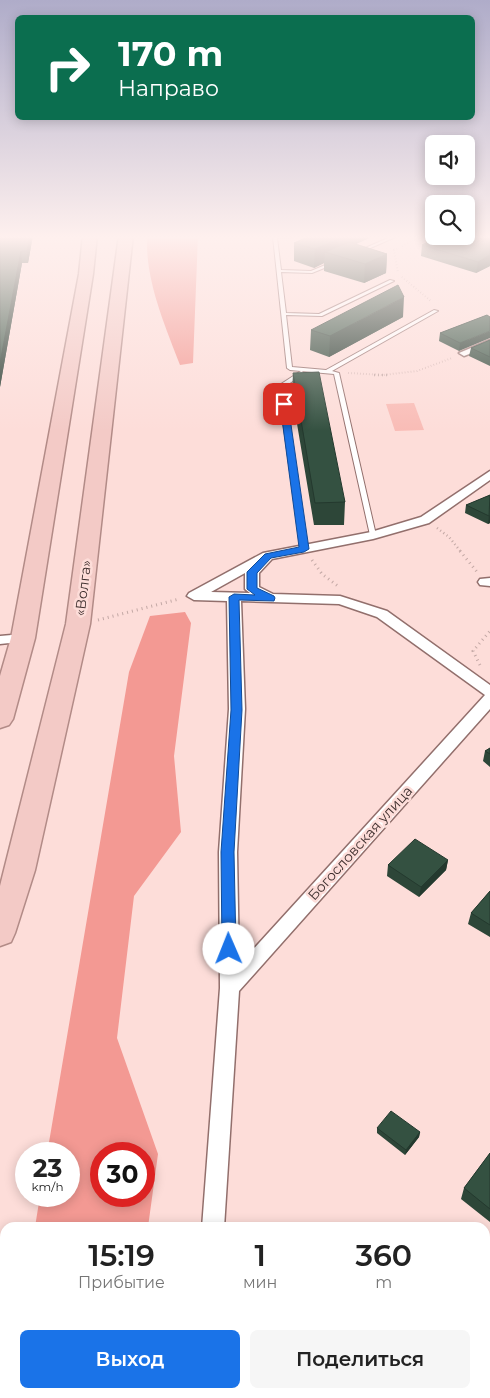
<!DOCTYPE html>
<html lang="ru">
<head>
<meta charset="utf-8">
<style>
  body { margin:0; font-family:Montserrat,sans-serif; background:#f6f6f6; color:#222; height:100vh; display:flex; flex-direction:column; font-size:19px; white-space:nowrap }
  * { box-sizing:border-box; margin:0 }
  p { font-size:16px; color:#767676 }
  .icon { flex:none; width:28px; height:28px; fill:none; stroke:currentColor; stroke-width:2; stroke-linecap:round; stroke-linejoin:round }
  .map { position:relative; flex:1; overflow:hidden }
  .panel { position:absolute; left:0px; top:1222px; width:490px; height:176px; display:flex; flex-direction:column; background:#fff; border-radius:15px 15px 0 0; box-shadow:0 2px 12px #0003 }
  .panel>* { flex:none }
  .banner { position:absolute; left:15px; top:15px; width:460px; height:105px; border-radius:8px; box-shadow:0 2px 12px #0003; background:#0b6e4f; color:#fff; overflow:hidden }
  .controls { position:absolute; left:425px; top:135px; display:grid; gap:10px }
  .controls a { display:grid; place-items:center; width:50px; height:50px; border-radius:8px; background:#fff; box-shadow:0 2px 12px #0003; font-size:25px }
  .speed { position:absolute; left:15px; top:1142px; display:flex; gap:10px; font-size:25px; font-weight:700; text-align:center }
  .speed>* { display:grid; place-content:center; width:65px; height:65px; border-radius:50%; background:#fff; box-shadow:0 2px 12px #0003; line-height:1 }
  .speed small { font-size:12px; font-weight:400 }
  .speed .limit { border:8px solid #d22; background:#fff; color:#111 }
  .pin { position:absolute; display:grid; place-items:center; width:42px; height:42px; color:#fff; margin:-21px; border-radius:10px; box-shadow:0 2px 8px #0006 }
  .me { position:absolute; width:55px; margin:-28px; rotate:359deg; stroke-linejoin:round; filter:drop-shadow(0 0 4px #0008) }
  .turn { display:flex; align-items:center; gap:18px; height:105px; padding:0 20px; font-size:22px }
  .turn .icon { width:65px; height:65px; stroke-width:2.5 }
  .turn b { display:block; font-size:35px; line-height:42px }
  .eta { display:flex; justify-content:space-evenly; align-items:center; height:85px; text-align:center }
  .eta b { font-size:30px; font-weight:600; line-height:35px }
  .action { display:flex; gap:10px; margin-top:auto; padding:10px 20px }
  .action a { flex:1; height:58px; border-radius:8px; background:#1a73e8; color:#fff; font-size:20px; font-weight:600; line-height:58px; text-align:center }
  .action a+a { background:#f6f6f6; color:#222 }
  .map>svg:first-child { display:block }
</style>
</head>
<body>
<div class="map">
<svg width="490" height="1398" viewBox="0 0 490 1398">
  <rect width="100%" height="100%" fill="#fdddd9"/>
  <!-- green -->
  <path fill="#f9bcb6" d="M414,403L424,430L395,431L386,404Z"/>
  <!-- forest -->
  <path fill="#f39993" fill-rule="evenodd" d="M147,235H198L193,363L180,365C164,323 145,280 147,235Z
    M185,612L191,623L174,756L181,832L134,896L117,1038L158,1154L148,1227H35L40,1196H69V1154H47L129,672L150,616ZM101,1154H144V1196H101Z
    M5,1369V1394H125L124,1398H0V1386Z"/>
  <g fill="none" stroke-linecap="round" stroke-linejoin="round">
    <defs>
      <path id="service" d="M271,235H309L307,236L277,238L281,270L311,271L330,263L334,264L312,273L281,272L286,313L319,314L390,280L394,281L322,316L286,315L292,367L326,370L434,310L438,311L332,371L339,373L376,535L375,536H371L370,535L334,374L290,370L287,368L273,237Z
        M395,235H400L359,253L356,252Z
        M301,371L303,372V374L284,387L307,549L304,551L301,549L278,386Z"/>
      <path id="minor" d="M490,340V346L464,356L459,353Z
        M490,471V480L429,523L373,539L272,559L259,573V587L273,594L340,596L387,611L490,685V709L239,991L224,1228H202L220,988L219,852L229,709L227,601L194,600L187,596L189,593L263,553L371,532L421,517ZM245,573V589L250,593L211,592ZM241,601L339,604L377,617L485,695L239,965L237,852L245,709Z
        M490,578V586L480,585L478,582L480,579Z
        M23,634L28,635L30,638L28,641L0,644V636Z
        M490,1360V1390L488,1391L487,1398H460L462,1394H485V1362Z
        M191,1394H217V1398H191Z"/>
      <path id="trunk" d="M83,235H97L93,274L35,638L13,719L9,725L0,728V676L11,638L79,274Z
        M119,235H133L90,624L35,870L15,933L11,942L0,946V886L66,624Z"/>
    </defs>
    <!-- service casing -->
    <use href="#service" stroke="#926f6c" stroke-width="2"/>
    <!-- minor casing -->
    <use href="#minor" stroke="#926f6c" stroke-width="3"/>
    <!-- trunk casing -->
    <use href="#trunk" stroke="#b28b87" stroke-width="3"/>
    <!-- path-far2 -->
    <path stroke="#c3a8a5" stroke-width="2" stroke-dasharray="0.5 2.5" stroke-linecap="butt" d="M402,246L419,237L406,235
      M397,249L394,250L398,273
      M402,277L432,302
      M348,373L383,375L417,371L452,358"/>
    <!-- path-far1 -->
    <path stroke="#c3a8a5" stroke-width="2.5" stroke-dasharray="1 3" stroke-linecap="butt" d="M374,375H387
      M437,528L449,537L461,552"/>
    <!-- path -->
    <path stroke="#c3a8a5" stroke-width="3" stroke-dasharray="1 4" stroke-linecap="butt" d="M460,551L478,573
      M312,560L322,574L339,587
      M98,620L179,599
      M480,665L473,651L490,631"/>
    <!-- service -->
    <use href="#service" fill="#fff" fill-rule="evenodd"/>
    <!-- minor -->
    <use href="#minor" fill="#fff" fill-rule="evenodd"/>
    <!-- trunk -->
    <use href="#trunk" fill="#f3cac6" fill-rule="evenodd"/>
  </g>
  <!-- wall -->
  <path fill="#2d4638" d="M0,235H33L28,263H22L0,387Z
    M310,235H376L356,244L387,254L386,273L364,283L324,271V263L314,268L294,261V243L311,236Z
    M490,235V266L476,273L421,256L422,245Z
    M487,315L459,351L439,341L440,333Z
    M403,317L329,357L310,350L311,330Z
    M490,340V366L469,356L471,348Z
    M293,373L345,502L344,525H314L292,394Z
    M490,495V523L488,524L465,513L466,505Z
    M490,748V767L483,761L485,751Z
    M448,860L446,870L419,897L387,876L388,865Z
    M490,891V937L468,924L471,913Z
    M377,1128L420,1132L419,1137L405,1155L377,1133Z
    M490,1153V1222L461,1199L464,1188Z"/>
  <!-- shaded-wall -->
  <path fill="#24392e" d="M30,235H33L28,263L27,251Z
    M350,235H376L349,247Z
    M339,239L338,256L325,252L324,263L314,268L315,249Z
    M21,251L22,263L0,387V363Z
    M387,254L386,273L364,283L365,264Z
    M490,255V266L476,273L478,262Z
    M404,297L403,317L329,357L330,336Z
    M490,331V338L459,351L460,343Z
    M490,515V523L488,524L489,516Z
    M448,860L446,870L419,897L421,887Z
    M420,1132L419,1137L405,1155L406,1150Z
    M490,1279V1284L485,1291V1286Z"/>
  <!-- building -->
  <path fill="#345141" stroke="#24392e" d="M0,235H30L27,251H21L0,363Z
    M312,235H326L339,239L315,249L294,243Z
    M466,235H490V255L478,262L422,245L440,236H466Z
    M349,242L387,254L365,264L325,252Z
    M398,285L404,297L330,336L311,330Z
    M487,315L490,317V331L460,343L440,333Z
    M490,340V357L471,348Z
    M319,372L345,502L315,503L293,373Z
    M490,495L489,516L466,505Z
    M490,748V754L485,751Z
    M415,839L448,860L421,887L388,865Z
    M490,891V925L471,913Z
    M391,1111L420,1132L406,1150L377,1128Z
    M490,1153V1209L464,1188Z
    M490,1244V1279L485,1286V1252Z
    M319,1394H337L343,1398H316Z"/>
  <!-- sky -->
  <linearGradient id="sky" x2="0" y2="1"><stop stop-color="#afacc9"/><stop offset="0.55" stop-color="#fef0ee"/><stop offset="1" stop-color="#fef0ee" stop-opacity="0"/></linearGradient>
  <rect width="490" height="431" fill="url(#sky)"/>
  <!-- route -->
  <path fill="#1a73e8" stroke="#114b97" d="M284,402L288,404L309,549L304,552L271,558L257,573V588L274,596L275,598L274,601L239,600L242,710L234,852L236,949L234,953L229,955L224,953L222,949L221,852L231,710L229,597L234,594L255,595L247,589V572L265,554L299,547L280,404Z"/>
  <g text-anchor="middle" dominant-baseline="central" stroke-width="5" stroke-linejoin="round" paint-order="stroke">
    <!-- street labels -->
    <g font-size="14" fill="#3e2f2e" stroke="#fdddd9">
      <text transform="translate(83 588) rotate(-83)">«Волга»</text>
      <text transform="translate(360 843) rotate(-48)">Богословская улица</text>
    </g>
  </g>
</svg>
<div class="controls">
<a><svg class="icon" aria-label="sound" viewBox="0 0 24 24"><path d="M4 9h4l5-4v14l-5-4H4zM17 9q2 3 0 6"/></svg></a>
<a><svg class="icon" aria-label="search" viewBox="0 0 24 24"><circle cx="10" cy="10" r="6"/><path d="M15 15l6 6"/></svg></a>
</div>
<div class="speed"><div>23<small>km/h</small></div><div class="limit">30</div></div>
<div class="pin" style="left:284px;top:404px;background:#d93025"><svg class="icon" aria-label="arrive" viewBox="0 0 24 24"><path d="M6 21V4h12l-3 4 3 4H6"/></svg></div>
<svg class="me" style="left:229px;top:949px" viewBox="-20 -20 40 40"><circle r="19" fill="#fff"/><path d="M0-13L10 11 0 6-10 11z" fill="#1a73e8"/></svg>
<div class="banner">
<div class="turn"><svg class="icon" aria-label="right" viewBox="0 0 24 24"><path d="M7 20v-9h11M14 6l5 5-5 5"/></svg><div><b>170 m</b>Направо</div></div>
</div>
<section class="panel">
<div class="eta">
<div><b>15:19</b><p>Прибытие</p></div>
<div><b>1</b><p>мин</p></div>
<div><b>360</b><p>m</p></div>
</div>
<div class="action"><a>Выход</a><a>Поделиться</a></div>
</section>
</div>
</body>
</html>
